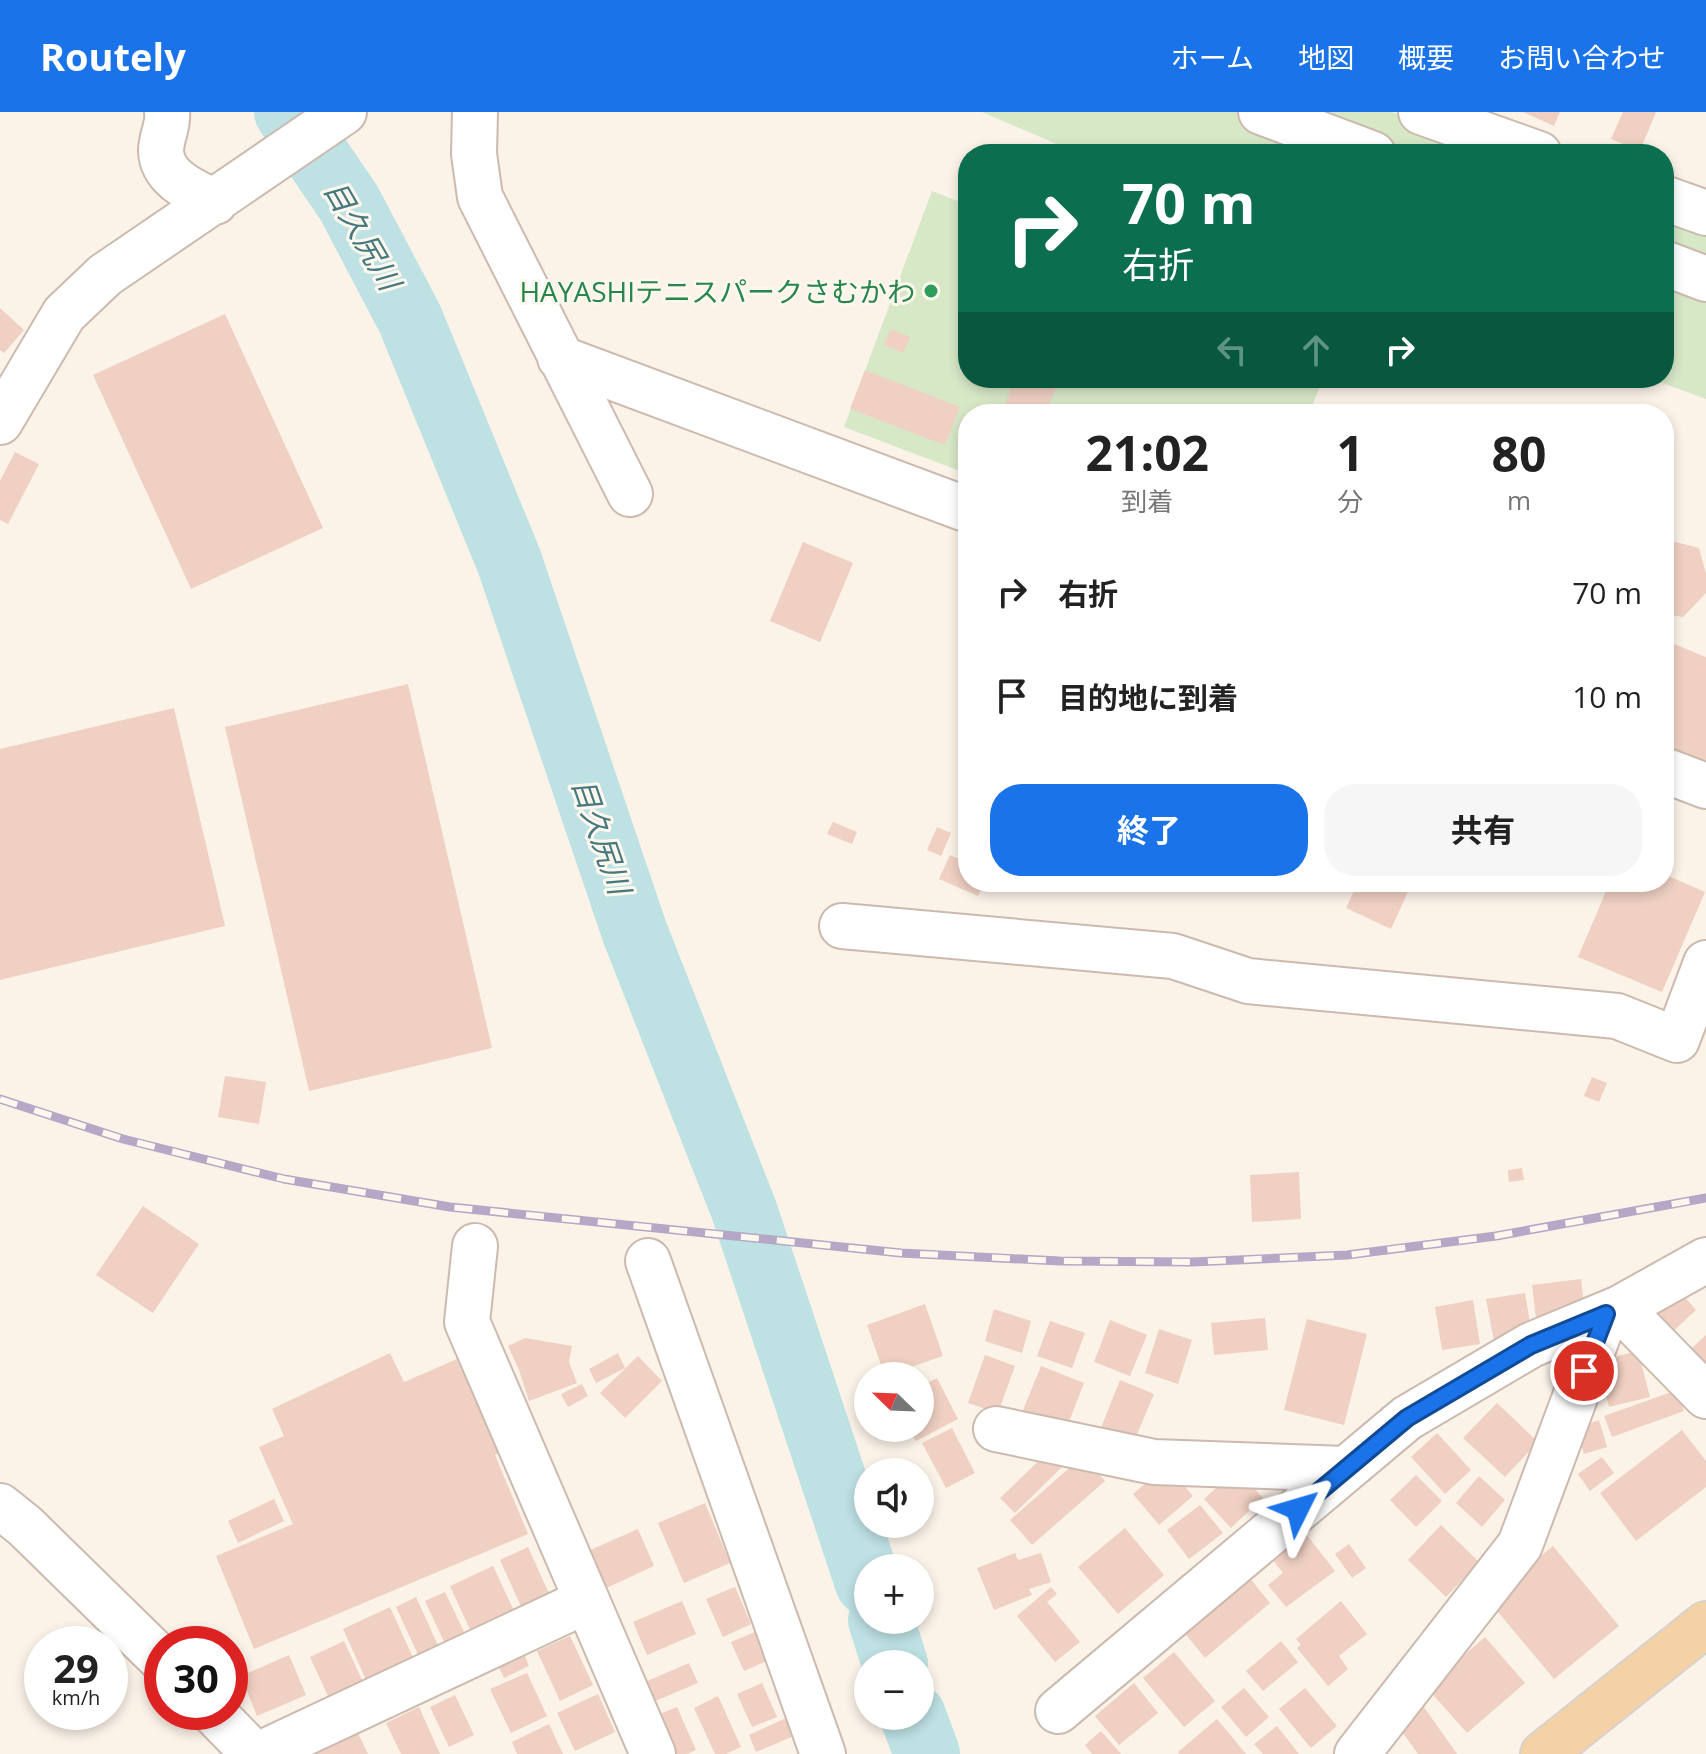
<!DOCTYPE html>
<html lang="ja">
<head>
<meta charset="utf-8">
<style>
  body { margin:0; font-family:"Open Sans","Noto Sans JP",sans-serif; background:#f6f6f6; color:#222; height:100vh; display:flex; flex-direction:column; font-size:30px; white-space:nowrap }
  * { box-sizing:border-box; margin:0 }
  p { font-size:26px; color:#767676 }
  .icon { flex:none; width:44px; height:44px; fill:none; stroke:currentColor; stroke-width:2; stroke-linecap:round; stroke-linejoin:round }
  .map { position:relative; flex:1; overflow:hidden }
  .drawer { position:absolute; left:958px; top:292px; width:716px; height:488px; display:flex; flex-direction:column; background:#fff; border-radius:32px; box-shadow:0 4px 12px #0003 }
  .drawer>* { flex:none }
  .hud { position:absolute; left:958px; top:32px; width:716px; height:244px; border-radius:32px; box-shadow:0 4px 12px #0003; background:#0b6e4f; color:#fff; overflow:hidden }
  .needle { width:52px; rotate:293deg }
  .fabs { position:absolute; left:854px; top:1250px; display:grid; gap:16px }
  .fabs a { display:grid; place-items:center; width:80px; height:80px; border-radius:50%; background:#fff; box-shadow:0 4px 12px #0003; font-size:40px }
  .speed { position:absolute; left:24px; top:1514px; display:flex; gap:16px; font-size:40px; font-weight:700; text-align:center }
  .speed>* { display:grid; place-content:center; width:104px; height:104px; border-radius:50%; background:#fff; box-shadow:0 4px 12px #0003; line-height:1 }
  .speed small { font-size:20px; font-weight:400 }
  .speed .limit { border:12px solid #d22; background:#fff; color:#111 }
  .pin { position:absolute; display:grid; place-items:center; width:68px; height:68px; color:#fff; margin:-34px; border:4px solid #fff; border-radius:50%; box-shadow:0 2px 8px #0007 }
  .me { position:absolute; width:88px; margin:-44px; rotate:50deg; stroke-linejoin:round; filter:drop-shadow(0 0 6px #0008) }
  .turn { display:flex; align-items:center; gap:28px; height:168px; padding:0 32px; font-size:36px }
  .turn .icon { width:104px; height:104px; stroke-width:2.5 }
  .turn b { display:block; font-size:56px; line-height:68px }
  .lanes { display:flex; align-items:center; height:76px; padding:0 32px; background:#0003; justify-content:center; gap:40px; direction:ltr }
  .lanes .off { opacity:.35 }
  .eta { display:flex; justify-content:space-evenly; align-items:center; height:136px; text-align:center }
  .eta b { font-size:48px; font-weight:700; line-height:56px }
  .primary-button { display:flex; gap:16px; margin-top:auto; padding:16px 32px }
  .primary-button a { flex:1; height:92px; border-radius:32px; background:#1a73e8; color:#fff; font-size:32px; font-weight:700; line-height:92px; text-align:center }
  .primary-button a+a { background:#f6f6f6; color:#222 }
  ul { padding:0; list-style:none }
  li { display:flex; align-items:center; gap:24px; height:104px; padding:0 32px }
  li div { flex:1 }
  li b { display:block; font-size:30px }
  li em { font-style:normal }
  header { display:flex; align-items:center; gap:48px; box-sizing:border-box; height:112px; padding:0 40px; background:#1a73e8; color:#fff }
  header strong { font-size:38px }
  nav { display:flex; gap:44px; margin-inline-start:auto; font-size:28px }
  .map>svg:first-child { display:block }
</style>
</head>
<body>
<header>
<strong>Routely</strong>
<nav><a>ホーム</a><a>地図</a><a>概要</a><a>お問い合わせ</a></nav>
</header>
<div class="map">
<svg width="1706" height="1642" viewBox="0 0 1706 1642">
  <rect width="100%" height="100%" fill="#fbf2e8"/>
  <!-- green -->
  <path fill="#d7e8c7" d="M982,0H1392L1513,42H1080Z
    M932,79L968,93V266H1323L1309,302H968V362L844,315Z
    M1664,94L1706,108V287L1649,266H1664Z"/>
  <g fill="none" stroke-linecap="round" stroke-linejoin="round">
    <!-- river -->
    <path stroke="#bee1e4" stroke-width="66" d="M287,0L349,91L410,207L509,449L635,821L744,1098L868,1471
      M881,1508L895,1552
      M913,1604L927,1642"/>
  </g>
  <!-- building -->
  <path fill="#efd0c2" d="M1523,0H1560L1554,14Z
    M1623,0H1656L1640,39L1611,27Z
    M0,196L24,218L4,241L0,238Z
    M225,202L323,416L191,477L93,263Z
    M891,217L910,225L903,241L884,233Z
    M865,258L960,295L945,333L850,297Z
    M1015,266H1031L1056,276L1045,302H1001Z
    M15,340L39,352L8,412L0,408V369Z
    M1664,427L1699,436L1706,462V481L1683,505L1664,502Z
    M803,430L853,451L820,530L770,509Z
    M1664,528L1706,545V656L1664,640Z
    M408,572L492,936L309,979L225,615Z
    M174,596L225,814L0,868V637Z
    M833,710L857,720L852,732L827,722Z
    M937,715L951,721L941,744L927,738Z
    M950,743L968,751V770H984L978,784L939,767Z
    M1664,762L1705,780L1662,880L1578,845L1610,770H1664Z
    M1358,770H1404L1411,773L1391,817L1346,796Z
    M225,964L266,970L259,1012L218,1005Z
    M1592,965L1607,971L1599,990L1584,984Z
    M1522,1056L1524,1068L1509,1070L1508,1058Z
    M1299,1060L1301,1107L1252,1110L1250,1063Z
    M143,1094L199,1132L153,1201L96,1163Z
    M1581,1167L1585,1201L1536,1207L1532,1173Z
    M1677,1176L1696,1198L1669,1223L1650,1202Z
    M1525,1181L1532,1223L1494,1229L1486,1187Z
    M1473,1188L1480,1232L1442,1238L1435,1195Z
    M925,1192L943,1244L885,1264L867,1213Z
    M994,1197L1031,1209L1022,1241L985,1229Z
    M1265,1206L1268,1238L1214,1243L1211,1211Z
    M1307,1207L1367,1222L1344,1313L1284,1298Z
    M1110,1208L1147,1223L1130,1264L1094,1250Z
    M1050,1209L1085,1221L1072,1256L1037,1244Z
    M1159,1217L1192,1228L1178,1272L1145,1261Z
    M1706,1223V1269L1683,1244Z
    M525,1226L572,1234L569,1250L577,1271L529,1289L519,1258L508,1234Z
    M1638,1239L1650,1285L1609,1295L1597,1249Z
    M390,1241L404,1270L457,1247L499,1341L495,1343L528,1422L254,1537L216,1444L293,1412L259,1335L284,1324L272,1297Z
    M618,1241L625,1256L596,1271L589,1257Z
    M985,1243L1015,1254L998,1301L968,1291Z
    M638,1244L662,1269L625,1306L600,1281Z
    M1041,1254L1084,1271L1067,1315L1023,1298Z
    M937,1266L958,1307L916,1329L909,1316H920V1275Z
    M1120,1268L1154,1282L1132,1334L1099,1321Z
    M582,1272L588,1284L568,1295L561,1282Z
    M1677,1278L1684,1299L1612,1325L1604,1304Z
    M1497,1291L1538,1330L1505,1365L1463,1326Z
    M1599,1308L1607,1335L1584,1342L1576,1316Z
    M952,1316L975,1361L946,1376L922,1331Z
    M1682,1318L1706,1349V1375L1636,1429L1600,1381Z
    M1437,1321L1471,1358L1445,1382L1411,1345Z
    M1049,1339L1063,1354L1015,1401L1000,1386Z
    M1083,1344L1105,1369L1032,1433L1010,1408Z
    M1602,1345L1614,1361L1590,1379L1578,1362Z
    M1167,1353L1193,1384L1159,1413L1133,1382Z
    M1237,1357L1263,1386L1231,1416L1204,1387Z
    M1416,1363L1442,1389L1416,1415L1390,1388Z
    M1479,1364L1505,1388L1482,1415L1456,1391Z
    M274,1387L284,1409L238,1431L228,1409Z
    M705,1391L730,1451L684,1471L658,1411Z
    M1200,1393L1223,1421L1189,1447L1167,1418Z
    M1441,1413L1479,1450L1446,1485L1408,1448Z
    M1125,1416L1164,1463L1118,1502L1078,1455Z
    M638,1417L654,1454L604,1477L588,1439Z
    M1306,1422L1335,1459L1286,1495L1268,1473L1283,1461L1273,1448Z
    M1349,1432L1366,1456L1352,1466L1335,1442Z
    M1553,1434L1619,1514L1554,1567L1488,1488Z
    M528,1435L552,1488L524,1501L500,1448Z
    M1015,1441L1018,1448L1041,1441L1051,1470L1029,1477L1032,1483L994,1498L977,1456Z
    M493,1454L515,1501L472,1522L450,1474Z
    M1244,1459L1270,1491L1205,1546L1179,1514Z
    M735,1475L751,1512L723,1525L706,1487Z
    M1051,1475L1057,1482L1047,1490L1080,1530L1055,1550L1017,1504Z
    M445,1480L467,1526L447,1536L425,1489Z
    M416,1485L441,1540L421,1549L396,1495Z
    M682,1489L696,1522L647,1543L633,1510Z
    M1341,1489L1367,1522L1339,1544L1348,1557L1328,1574L1297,1536L1301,1533L1296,1527Z
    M390,1495L415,1550L368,1572L343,1517Z
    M764,1516L776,1545L744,1559L731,1530Z
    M570,1524L593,1573L560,1589L537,1539Z
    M1485,1525L1525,1571L1467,1621L1427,1576Z
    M344,1529L362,1568L328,1584L310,1545Z
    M1281,1529L1298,1550L1263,1579L1246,1559Z
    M523,1539L529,1554L504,1566L497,1551Z
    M1174,1540L1215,1589L1184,1615L1143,1566Z
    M289,1543L306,1583L257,1604L241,1564Z
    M689,1551L698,1571L653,1590L645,1570Z
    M527,1561L547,1604L511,1621L490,1577Z
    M762,1571L777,1605L752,1615L737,1582Z
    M1134,1571L1158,1601L1119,1633L1095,1604Z
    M1244,1576L1269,1605L1246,1625L1221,1595Z
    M1305,1576L1337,1614L1311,1636L1279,1597Z
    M598,1582L615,1620L575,1639L557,1601Z
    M455,1583L474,1623L449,1635L430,1595Z
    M718,1584L741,1635L726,1642H715L694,1596Z
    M1421,1591L1457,1642H1418L1395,1610Z
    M419,1595L440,1642H401L386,1611Z
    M677,1595L696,1638L687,1642H665L650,1606Z
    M786,1606L794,1624L756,1640L749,1623Z
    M1217,1607L1246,1642H1179L1178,1640Z
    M549,1612L563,1642H517L512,1630Z
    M1277,1614L1299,1642H1263L1254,1632Z
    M355,1615L368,1642H303Z
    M1101,1619L1121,1642H1092L1085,1633Z"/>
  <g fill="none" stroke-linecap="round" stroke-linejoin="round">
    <defs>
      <path id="minor" d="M167,0C169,13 161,25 161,39C162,67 193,79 215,90
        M475,0L474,42L480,85L630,382
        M1261,0L1373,42
        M1421,0L1539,42
        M1664,86L1706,101
        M1664,151L1706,167
        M560,246L968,398
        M0,310L64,202L105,163L344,0
        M1664,658L1706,674
        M842,814L1173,844L1248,869L1617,904L1677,928L1706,851
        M475,1134L467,1210L653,1642
        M648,1149L823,1642
        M1620,1196L1706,1284
        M996,1317L1154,1350L1346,1357
        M0,1394L25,1414L162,1548
        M1058,1599L1407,1306L1531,1233L1620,1196L1706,1148
        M213,1600L254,1642
        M260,1642L586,1489
        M1357,1642L1520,1433L1606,1202"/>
      <path id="major" d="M1543,1642L1706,1512"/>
    </defs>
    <!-- minor casing -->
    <use href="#minor" stroke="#ccbaaf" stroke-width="48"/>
    <!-- major casing -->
    <use href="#major" stroke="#d8d1cd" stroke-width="48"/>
    <!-- minor -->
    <use href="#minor" stroke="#fff" stroke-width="44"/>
    <!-- major -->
    <use href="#major" stroke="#f5d2a5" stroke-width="44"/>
    <defs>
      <path id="rail" d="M0,987L123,1027L284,1067L450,1095L901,1141L1060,1149L1192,1150L1347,1143L1496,1124L1706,1086"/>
    </defs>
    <!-- rail casing -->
    <use href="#rail" stroke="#b5a7c5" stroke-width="9"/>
    <!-- rail -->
    <use href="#rail" stroke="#fef7ee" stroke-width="6" stroke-dasharray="18" stroke-linecap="butt"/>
  </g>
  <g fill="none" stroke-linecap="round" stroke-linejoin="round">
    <defs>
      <path id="route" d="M1298,1397L1407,1306L1531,1233L1606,1202L1584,1259"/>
    </defs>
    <!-- route casing -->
    <use href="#route" stroke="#114b97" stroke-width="20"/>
    <!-- route -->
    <use href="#route" stroke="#1a73e8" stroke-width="14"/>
  </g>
  <!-- markers -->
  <circle fill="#2e9e5b" stroke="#fef7ee" stroke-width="3" cx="931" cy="179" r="8"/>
  <g text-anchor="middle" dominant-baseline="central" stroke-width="6" stroke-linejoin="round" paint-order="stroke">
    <!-- leisure labels -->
    <g font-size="28" fill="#27864d" stroke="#fef7ee" text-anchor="end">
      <text x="915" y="179">HAYASHIテニスパークさむかわ</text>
    </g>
    <!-- water labels -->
    <g font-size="30" font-style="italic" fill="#45797f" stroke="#fef7ee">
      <text transform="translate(363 123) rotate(60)">目久尻川</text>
      <text transform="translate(602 724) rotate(71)">目久尻川</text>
    </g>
  </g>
</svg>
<div class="fabs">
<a><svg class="needle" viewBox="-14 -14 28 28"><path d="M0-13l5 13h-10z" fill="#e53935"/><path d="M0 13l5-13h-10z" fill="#767676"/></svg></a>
<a><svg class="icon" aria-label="sound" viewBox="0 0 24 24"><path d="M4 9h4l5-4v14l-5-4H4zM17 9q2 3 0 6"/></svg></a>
<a>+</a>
<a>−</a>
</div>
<div class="speed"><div>29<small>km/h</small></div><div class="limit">30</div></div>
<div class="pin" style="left:1584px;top:1259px;background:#d93025"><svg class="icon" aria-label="arrive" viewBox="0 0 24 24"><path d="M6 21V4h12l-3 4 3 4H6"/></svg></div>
<svg class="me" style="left:1298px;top:1397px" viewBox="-20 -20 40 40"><path d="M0-17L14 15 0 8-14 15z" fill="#1a73e8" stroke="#fff" stroke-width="4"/></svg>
<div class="hud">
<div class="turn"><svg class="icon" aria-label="right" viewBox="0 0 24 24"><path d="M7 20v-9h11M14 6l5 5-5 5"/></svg><div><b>70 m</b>右折</div></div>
<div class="lanes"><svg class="icon off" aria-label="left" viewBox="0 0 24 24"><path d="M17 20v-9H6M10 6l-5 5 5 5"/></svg><svg class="icon off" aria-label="ahead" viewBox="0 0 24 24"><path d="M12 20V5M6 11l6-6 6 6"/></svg><svg class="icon" aria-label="right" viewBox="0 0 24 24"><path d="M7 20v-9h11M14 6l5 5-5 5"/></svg></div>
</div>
<section class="drawer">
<div class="eta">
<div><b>21:02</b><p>到着</p></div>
<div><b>1</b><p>分</p></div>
<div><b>80</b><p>m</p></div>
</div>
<ul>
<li><svg class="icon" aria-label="right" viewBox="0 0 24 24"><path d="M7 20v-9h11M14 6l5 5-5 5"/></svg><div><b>右折</b></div><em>70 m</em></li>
<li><svg class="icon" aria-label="arrive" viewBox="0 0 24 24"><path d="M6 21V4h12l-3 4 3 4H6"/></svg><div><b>目的地に到着</b></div><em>10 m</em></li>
</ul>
<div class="primary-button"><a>終了</a><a>共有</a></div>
</section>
</div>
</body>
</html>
